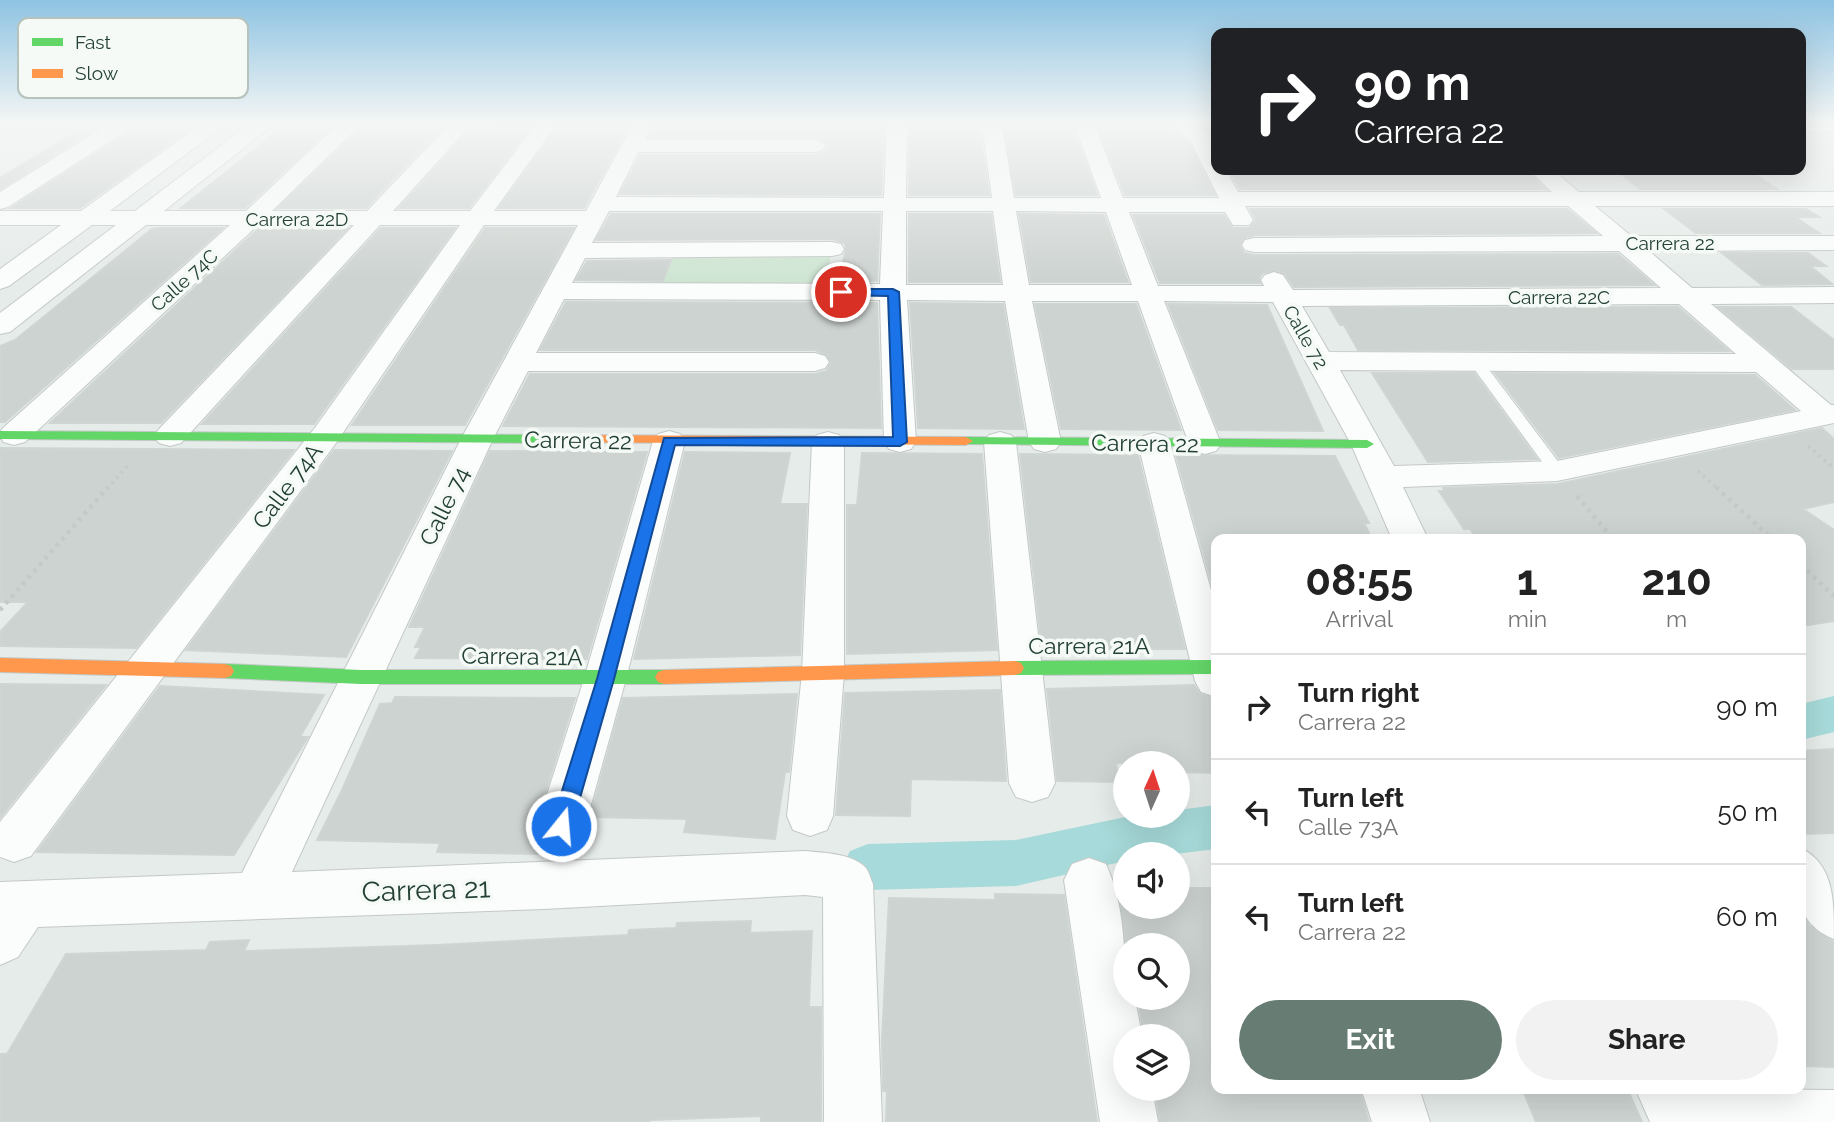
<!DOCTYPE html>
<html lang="en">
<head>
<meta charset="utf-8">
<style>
  body { margin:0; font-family:Raleway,sans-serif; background:#f2f2f2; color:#222; height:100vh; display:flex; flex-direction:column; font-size:26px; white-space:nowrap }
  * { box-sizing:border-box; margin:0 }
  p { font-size:23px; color:#767676 }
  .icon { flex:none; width:38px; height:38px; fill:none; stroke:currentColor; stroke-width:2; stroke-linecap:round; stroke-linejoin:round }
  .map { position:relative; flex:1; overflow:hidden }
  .sheet { position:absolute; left:1211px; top:534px; width:595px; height:560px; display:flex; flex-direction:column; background:#fff; border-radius:14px; box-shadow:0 7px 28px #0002 }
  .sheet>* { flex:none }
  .hud { position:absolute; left:1211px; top:28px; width:595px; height:147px; border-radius:14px; box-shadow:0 7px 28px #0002; background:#202124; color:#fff; overflow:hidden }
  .needle { width:46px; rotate:3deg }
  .fabs { position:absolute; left:1113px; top:751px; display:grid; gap:14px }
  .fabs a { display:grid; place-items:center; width:77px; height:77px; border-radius:50%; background:#fff; box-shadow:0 7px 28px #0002; font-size:35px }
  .pin { position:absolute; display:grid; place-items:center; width:60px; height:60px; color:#fff; margin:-30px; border:4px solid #fff; border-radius:50%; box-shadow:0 2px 7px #0007 }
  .me { position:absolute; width:77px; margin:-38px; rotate:17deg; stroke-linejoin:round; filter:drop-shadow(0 0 5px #0008) }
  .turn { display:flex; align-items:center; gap:24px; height:147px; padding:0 28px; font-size:32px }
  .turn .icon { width:91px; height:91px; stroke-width:2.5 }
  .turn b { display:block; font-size:49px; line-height:60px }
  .eta { display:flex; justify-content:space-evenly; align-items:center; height:119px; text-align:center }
  .eta b { font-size:42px; font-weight:700; line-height:49px }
  .cta { display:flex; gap:14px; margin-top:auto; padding:14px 28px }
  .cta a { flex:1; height:80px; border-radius:42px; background:#677c73; color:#fff; font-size:28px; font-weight:700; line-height:80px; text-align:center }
  .cta a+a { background:#f2f2f2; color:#222 }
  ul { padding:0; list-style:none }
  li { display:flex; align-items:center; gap:21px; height:105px; padding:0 28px; border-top:2px solid #e0e0e0 }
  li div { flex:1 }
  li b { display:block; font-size:26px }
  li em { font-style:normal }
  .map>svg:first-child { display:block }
</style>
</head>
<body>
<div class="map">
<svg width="1834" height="1122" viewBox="0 0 1834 1122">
  <rect width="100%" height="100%" fill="#e6ece9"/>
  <!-- built -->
  <path fill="#d4ddd8" d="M907,122H1166L1168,126L907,125Z"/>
  <!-- green -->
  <path fill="#cfe5d3" d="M832,249L826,285H662L675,251Z"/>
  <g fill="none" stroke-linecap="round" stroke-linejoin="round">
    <!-- canal -->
    <path fill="#a7dada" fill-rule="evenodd" d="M1834,696V732L1801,740V704Z
      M1216,805V849L1175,854H1125V861L1016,886L868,890L850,883L842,867L850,851L868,844L1016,840L1130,816H1178V810Z"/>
  </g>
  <!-- building -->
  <path fill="#cdd3d0" stroke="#cfd5d2" stroke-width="2" d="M1029,122H1117L1119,128H1168L1170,132L1178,133L1188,142L1215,195H1125L1099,131L1094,125H1080L1075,133L1097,195H1016L1003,126H1030Z
    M864,125H884L881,195L620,194L640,155H815L823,153L828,146L823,139L815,137H649L659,127Z
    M910,126H983L980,131L989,195H909Z
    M561,130H627L584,208H499L554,132Z
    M284,131H327L245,208H181L275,133Z
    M358,131H439L366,208H278Z
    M469,131L527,132L469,208H399Z
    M74,133H89L0,189V178Z
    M128,133H185L80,208H11Z
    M1229,170H1526L1545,189H1240Z
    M1616,170H1748L1777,189H1640Z
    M1250,209H1567L1596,233L1254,235L1243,239L1240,246L1244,253L1254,255L1618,254L1654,285L1294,287L1285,274L1275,270L1263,273L1259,278L1260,283H1160L1133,215H1224L1233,228H1249L1256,220Z
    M1664,209H1806L1819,217H1795L1819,233H1696Z
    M611,214H880L877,281H839L846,248L845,243L833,239L596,240Z
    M909,214H991L1000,282H909Z
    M1019,214L1104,215L1128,282H1031Z
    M158,228H223L5,422H0V346L15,340L152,229Z
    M259,228H348L161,423H50Z
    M381,228H455L314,424H202Z
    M485,228H574L465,425H352Z
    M1722,253H1808L1826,266H1810L1832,284L1762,285Z
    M671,260L663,281L576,280L587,261Z
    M566,302L877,303L881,428L503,426L530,374H815L826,371L831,363L827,355L815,350H540Z
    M910,303L1003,304L1024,429L918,428Z
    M1035,304H1136L1181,430L1061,429Z
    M1168,304L1267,305L1323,431L1218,430Z
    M1678,307L1729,351L1358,350L1344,325H1340L1330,308Z
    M1718,307H1791L1834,340V369H1792Z
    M1372,373H1474L1537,459L1428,462Z
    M1495,373L1755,375L1795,410L1559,458Z
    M1822,428L1834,439V502L1803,509L1834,530V621L1801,626V539H1477L1470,529H1464L1439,491H1445L1443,488L1558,484Z
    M0,448L294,450L136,648L0,646V632L28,602H0Z
    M334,450L452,451L346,657L186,650Z
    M490,451L647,452L587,659L415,658L421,647H415L425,627H409Z
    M685,452L790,453L780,504H807L800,655L634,659Z
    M862,453L982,454L997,650L847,654V505H857Z
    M1020,454L1138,455L1185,649H1042Z
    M1176,455L1335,456L1369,523H1364L1372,539H1216V599Z
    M0,684L106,685L0,818Z
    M1194,685L1200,694L1216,699V773L1178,772V763H1116L1119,782L1057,781L1047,689Z
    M160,686L324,695L300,737H308L234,855L37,852Z
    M1000,690L1006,781L911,779L910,816L836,815L845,693Z
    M797,694L789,772H785L775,839L684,832L687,819L590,817L623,698Z
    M395,697L575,698L535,825L542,843L539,854L437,852L440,843L317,840L342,790L380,704L392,703Z
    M1834,749V833L1801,834V751Z
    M1117,887H1125V906H1178V888H1216V1088H1359L1369,1122H1160L1155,1088H1178V1036H1144L1138,998H1178V945H1126Z
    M995,894L1064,895L1097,1122H886L887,1091H883L882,1040L889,898L995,900Z
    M1801,911L1809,925L1834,942V1067L1801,1066Z
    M751,921L750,933L812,931L809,1007H821V1122H761V1116L649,1120V1122H0V1054H7L66,954L206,950L210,942L249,940L244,951L438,945L628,935L629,930L676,928L677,923Z
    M1522,1088H1627L1642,1122H1536Z"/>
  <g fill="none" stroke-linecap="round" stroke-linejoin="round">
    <defs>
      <path id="lane" d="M1476,358L1481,359L1563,468L1565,471L1563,474H1551L1469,362Z"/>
      <path id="street" d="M0,122H504L494,128H468L393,211H470L538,122H558L494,211H586L634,122H654L645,140H815L822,142L825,146L822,150L815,152H638L616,197L884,198L887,122H907L906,198H992L983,131L986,127H1000L1003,131L1014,198H1101L1077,132L1080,128H1094L1097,132L1123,198H1219L1190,140L1171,122C1206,122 1216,135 1216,170H1226L1238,192H1552L1529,170H1553L1579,192H1834V206H1595L1631,236H1834V250L1649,251L1692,288L1834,287V303L1711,304L1831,405H1834V423L1557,481L1403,487L1428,539H1392L1351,444L1273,302L1164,301L1221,444L1216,451L1205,454L1194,451L1189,444L1138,301H1032L1061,442L1056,449L1045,452L1034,449L1029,442L1005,301L907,300L916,442L911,449L900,452L889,449L884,442L880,300L564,299L536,353H815L825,356L829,362L825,368L815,371H528L493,439L292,872L805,851C823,853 852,853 866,868C869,872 871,880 873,884L882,1122H824L823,897L805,895L544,909L38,927L18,957L0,965V882L242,873L461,439L578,225H484L336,443L31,856L14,862L0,857V822L314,429L460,225H380L181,443L170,446L159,443L154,436L159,429L354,225H258L25,442L14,445L3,442L0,432L3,428L230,225H146L10,332L0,334V313L116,225H92L9,286L0,289V269L61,225H0V211H81L196,128L129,129L8,207L0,209V192L101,129H0ZM221,128H244L135,211H110ZM269,128H334L246,211H164ZM357,128H446L367,211H272ZM1245,206H1568L1603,236L1254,238L1245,240L1242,245L1245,250L1254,252L1619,251L1661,288L1293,290L1283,275L1274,272L1265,275L1261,280L1264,286H1158L1129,212H1225L1233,225H1249L1253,220ZM609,211H883L880,284L572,283L585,258L832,256L841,254L844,249L841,244L832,242L592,243ZM906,211H993L1003,285H906ZM1016,211L1106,212L1132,285H1029ZM1679,304L1736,354L1329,352L1302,306ZM1340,370L1756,372L1801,411L1557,461L1394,466Z
        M1801,122H1834V131L1801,132Z
        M669,431L680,434L685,441L626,679L585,826L578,841L561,847L544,841L537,826L584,679L653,441L658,434Z
        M828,432L839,435L844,442V673L833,816L827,830L810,836L793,830L787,816L802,673L812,442L817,435Z
        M1000,432L1011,435L1016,442L1055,783L1048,797L1032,802L1016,797L1009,783L984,442L989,435Z
        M1154,433L1165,436L1170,443L1216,608V697L1201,692L1195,681L1138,443L1143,436Z
        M1801,848C1834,865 1834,899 1834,939C1791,922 1799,887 1801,848Z
        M1089,858L1106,864C1125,906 1125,953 1125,998H1135L1142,1036H1125V1088H1152L1158,1122H1100L1064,880L1072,864Z
        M1361,1088H1419L1430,1122H1372Z
        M1635,1088L1834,1090V1122H1650Z"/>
      <path id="fast" d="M0,431L553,435L560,439L553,443L0,439Z
        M966,437L1367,440L1374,444L1367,448L961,444L959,441L961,438Z
        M1212,660L1216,662V672L1212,674L1015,675L1009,673L1006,668L1009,663L1015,661Z
        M225,664L361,670H664L670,672L673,677L670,682L664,684H361L225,678L219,676L216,671L219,666Z"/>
      <path id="slow" d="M553,435L966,437L973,441L966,445L548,442L546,439Z
        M0,658L225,664L231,666L234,671L231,676L225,678L0,672Z
        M1015,661L1021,663L1024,668L1021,673L1015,675L664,684L658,682L655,677L658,672L664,670Z"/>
    </defs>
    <!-- lane casing -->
    <use href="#lane" stroke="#c3c9c6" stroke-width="2"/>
    <!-- street casing -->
    <use href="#street" stroke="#c3c9c6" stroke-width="2"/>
    <!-- fast casing -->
    <use href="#fast" stroke="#c2c9c6" stroke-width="2"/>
    <!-- slow casing -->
    <use href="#slow" stroke="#c2c9c6" stroke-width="2"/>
    <!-- path-far1 -->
    <path stroke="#c2cbc6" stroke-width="3.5" stroke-dasharray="2.5 4.5" stroke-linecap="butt" d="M1808,446L1834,468
      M1698,471L1718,489
      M107,489L129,464"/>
    <!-- path -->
    <path stroke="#c2cbc6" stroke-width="4.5" stroke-dasharray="3.5 5" stroke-linecap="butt" d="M1716,487L1772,539
      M1577,496L1613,539
      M1801,565L1834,596
      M0,610L108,487"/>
    <!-- lane -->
    <use href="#lane" fill="#fbfcfc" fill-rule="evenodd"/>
    <!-- street -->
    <use href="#street" fill="#fbfcfc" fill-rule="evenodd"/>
    <!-- fast -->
    <use href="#fast" fill="#63d668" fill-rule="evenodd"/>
    <!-- slow -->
    <use href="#slow" fill="#ff974d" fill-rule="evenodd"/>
  </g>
  <!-- sky -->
  <linearGradient id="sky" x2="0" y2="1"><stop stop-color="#8ec3e2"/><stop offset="0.44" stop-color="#f4f6f5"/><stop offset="1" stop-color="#f4f6f5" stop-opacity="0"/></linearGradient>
  <rect width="1834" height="279" fill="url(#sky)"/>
  <!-- route -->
  <path fill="#1a73e8" stroke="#114b97" stroke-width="2" d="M841,289H893L899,292L907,442L900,446L675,445L614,679L572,826L569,832L561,835L554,832L551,826L597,679L664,438L893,437L888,296L837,295L836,292Z"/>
  <g text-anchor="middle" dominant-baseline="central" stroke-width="7" stroke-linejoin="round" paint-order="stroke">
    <!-- far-street labels -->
    <g font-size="19" fill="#234034" stroke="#f5faf7">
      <text x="297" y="219">Carrera 22D</text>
      <text x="1670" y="243">Carrera 22</text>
      <text transform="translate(184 280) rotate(-42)">Calle 74C</text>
      <text x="1559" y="297">Carrera 22C</text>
      <text transform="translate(1306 337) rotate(60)">Calle 72</text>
    </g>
    <!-- street labels -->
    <g font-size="23" fill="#234034" stroke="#f5faf7">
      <text transform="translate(578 440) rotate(1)">Carrera 22</text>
      <text transform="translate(1145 443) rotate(1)">Carrera 22</text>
      <text transform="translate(287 486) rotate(-53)">Calle 74A</text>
      <text transform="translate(444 506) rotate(-64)">Calle 74</text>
      <text x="1089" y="645">Carrera 21A</text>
      <text transform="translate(522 656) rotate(1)">Carrera 21A</text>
    </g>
    <!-- near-street labels -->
    <g font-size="28" fill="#234034" stroke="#f5faf7">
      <text transform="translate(426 890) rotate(-2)">Carrera 21</text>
    </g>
  </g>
  <!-- legend -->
  <rect x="18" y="18" width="230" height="80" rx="10" fill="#f5faf7" stroke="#b6c2bc" stroke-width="2"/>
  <rect x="32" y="38" width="31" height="8" fill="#63d668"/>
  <rect x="32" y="69" width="31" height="9" fill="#ff974d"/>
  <g font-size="19" fill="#234034">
    <text x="75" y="49">Fast</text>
    <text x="75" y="80">Slow</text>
  </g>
</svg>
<div class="fabs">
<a><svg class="needle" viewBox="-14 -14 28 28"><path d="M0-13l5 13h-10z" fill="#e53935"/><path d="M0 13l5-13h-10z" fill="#767676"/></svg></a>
<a><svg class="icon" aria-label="sound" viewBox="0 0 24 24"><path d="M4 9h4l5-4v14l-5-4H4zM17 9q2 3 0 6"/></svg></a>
<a><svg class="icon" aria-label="search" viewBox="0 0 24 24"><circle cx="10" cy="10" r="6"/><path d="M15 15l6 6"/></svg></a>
<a><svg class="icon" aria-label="layers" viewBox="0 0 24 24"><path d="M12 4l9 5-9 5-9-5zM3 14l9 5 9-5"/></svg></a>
</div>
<div class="pin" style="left:841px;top:292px;background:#d93025"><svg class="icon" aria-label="arrive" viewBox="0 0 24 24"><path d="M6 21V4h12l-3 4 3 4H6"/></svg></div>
<svg class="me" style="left:561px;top:826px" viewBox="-20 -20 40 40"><circle r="17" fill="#1a73e8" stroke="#fff" stroke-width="3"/><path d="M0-11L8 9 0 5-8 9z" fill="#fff"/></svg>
<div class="hud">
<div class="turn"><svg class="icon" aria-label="right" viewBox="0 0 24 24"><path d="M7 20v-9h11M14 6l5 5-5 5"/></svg><div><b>90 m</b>Carrera 22</div></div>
</div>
<section class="sheet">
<div class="eta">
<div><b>08:55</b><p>Arrival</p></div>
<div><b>1</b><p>min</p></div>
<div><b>210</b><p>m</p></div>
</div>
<ul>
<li><svg class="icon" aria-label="right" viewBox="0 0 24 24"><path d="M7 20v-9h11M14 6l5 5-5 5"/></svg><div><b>Turn right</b><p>Carrera 22</p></div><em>90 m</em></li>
<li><svg class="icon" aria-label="left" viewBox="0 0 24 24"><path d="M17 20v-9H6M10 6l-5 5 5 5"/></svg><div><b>Turn left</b><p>Calle 73A</p></div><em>50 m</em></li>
<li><svg class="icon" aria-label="left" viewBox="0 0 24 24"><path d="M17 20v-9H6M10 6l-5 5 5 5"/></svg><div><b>Turn left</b><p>Carrera 22</p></div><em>60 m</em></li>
</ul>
<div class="cta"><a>Exit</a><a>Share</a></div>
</section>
</div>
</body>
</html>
